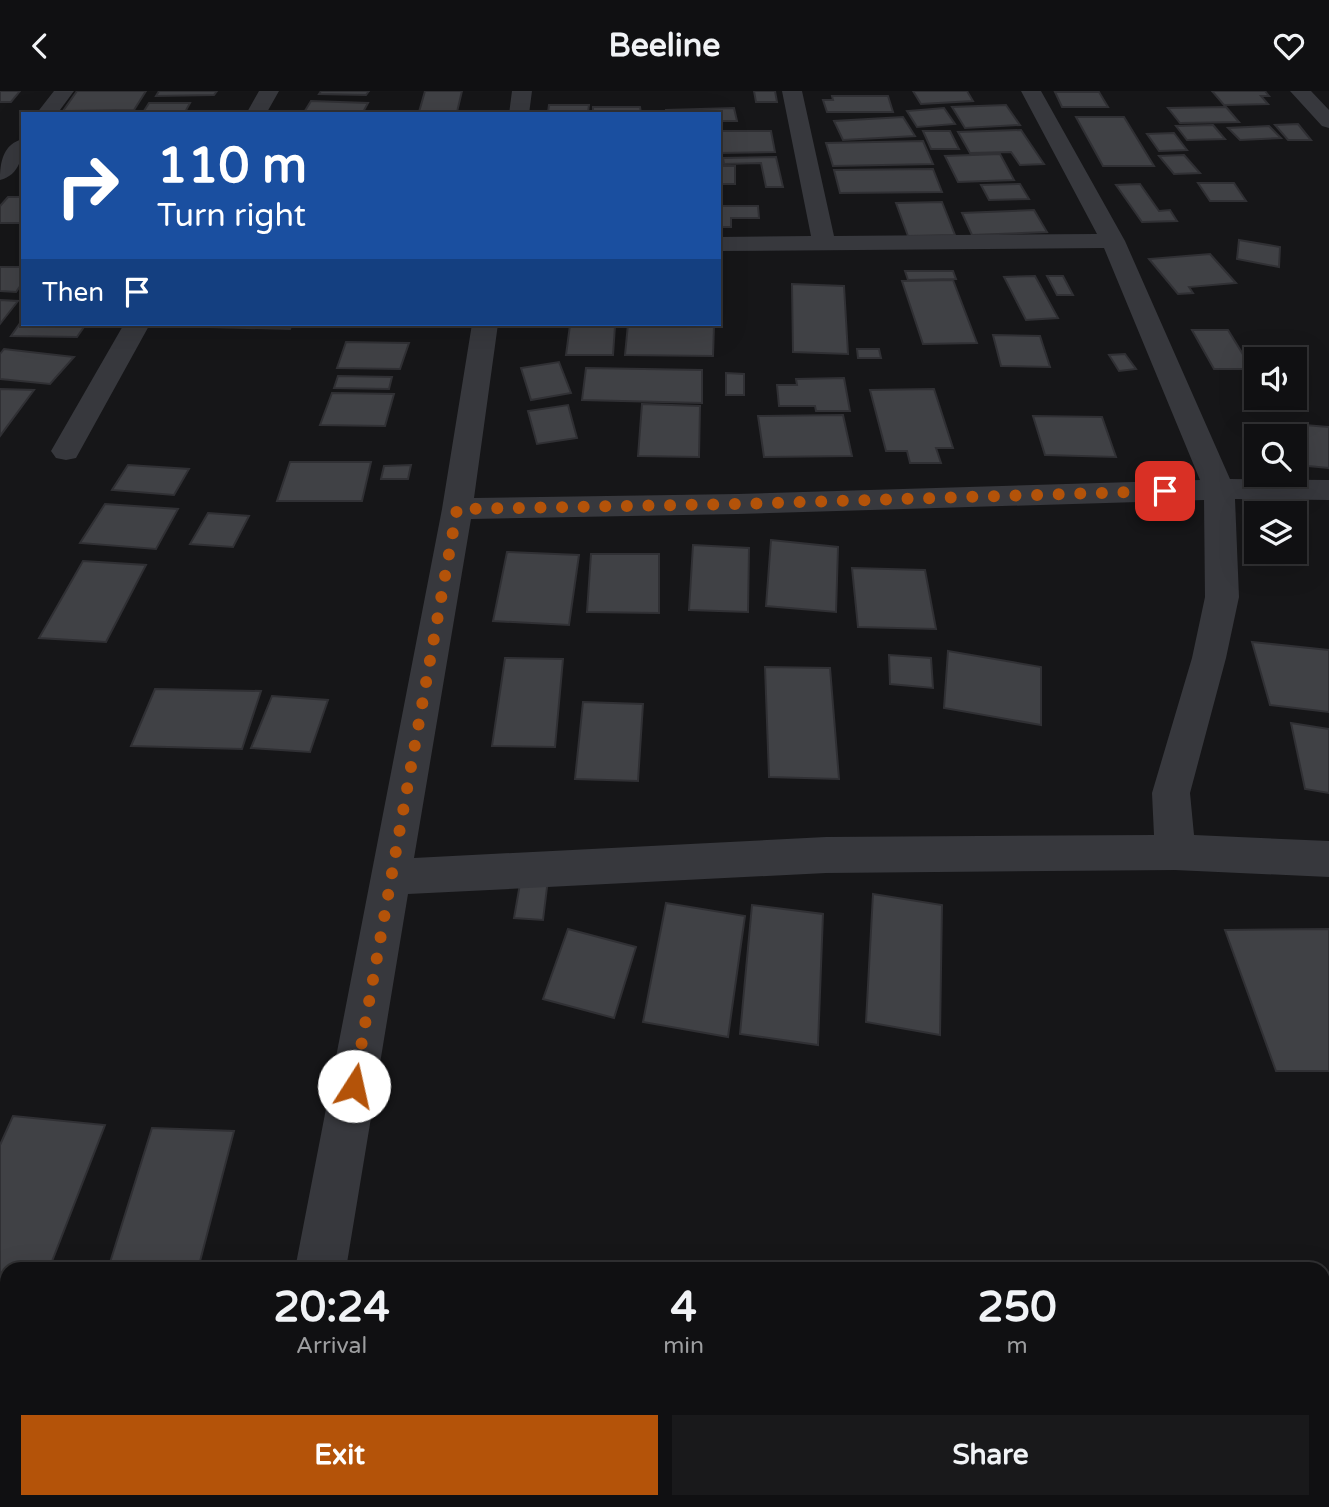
<!DOCTYPE html>
<html lang="en">
<head>
<meta charset="utf-8">
<style>
  body { margin:0; font-family:"Varela Round",sans-serif; background:#19191b; color:#f1f3f6; height:100vh; display:flex; flex-direction:column; font-size:26px; white-space:nowrap }
  * { box-sizing:border-box; margin:0 }
  p { font-size:23px; color:#9c9d9f }
  .icon { flex:none; width:38px; height:38px; fill:none; stroke:currentColor; stroke-width:2; stroke-linecap:round; stroke-linejoin:round }
  .map { position:relative; flex:1; overflow:hidden }
  .panel { position:absolute; left:0px; top:1171px; width:1330px; height:247px; display:flex; flex-direction:column; background:#101012; border-radius:21px 21px 0 0; box-shadow:0 7px 28px #0002,0 0 0 2px #303032 }
  .panel>* { flex:none }
  .guide { position:absolute; left:21px; top:21px; width:700px; height:214px; border-radius:0px; box-shadow:0 7px 28px #0002,0 0 0 2px #303032; background:#1a4fa0; color:#fff; overflow:hidden }
  .buttons { position:absolute; left:1244px; top:256px; display:grid; gap:14px }
  .buttons a { display:grid; place-items:center; width:63px; height:63px; border-radius:0px; background:#101012; box-shadow:0 7px 28px #0002,0 0 0 2px #303032; font-size:35px }
  .pin { position:absolute; display:grid; place-items:center; width:60px; height:60px; color:#fff; margin:-30px; border-radius:14px; box-shadow:0 4px 10px #0006 }
  .me { position:absolute; width:77px; margin:-38px; rotate:10deg; stroke-linejoin:round; filter:drop-shadow(0 0 5px #0008) }
  .turn { display:flex; align-items:center; gap:24px; height:147px; padding:0 21px; font-size:32px }
  .turn .icon { width:91px; height:91px; stroke-width:2.5 }
  .turn b { display:block; font-size:49px; line-height:60px }
  .then { display:flex; align-items:center; height:66px; padding:0 21px; background:#0003; gap:14px; font-size:26px }
  .eta { display:flex; justify-content:space-evenly; align-items:center; height:119px; text-align:center }
  .eta b { font-size:42px; font-weight:700; line-height:49px }
  .action { display:flex; gap:14px; margin-top:auto; padding:14px 21px }
  .action a { flex:1; height:80px; border-radius:0px; background:#b45309; color:#fff; font-size:28px; font-weight:700; line-height:80px; text-align:center }
  .action a+a { background:#19191b; color:#f1f3f6 }
  header { display:flex; justify-content:space-between; align-items:center; height:91px; padding:0 21px; background:#101012; font-size:32px; font-weight:700 }
  .map>svg:first-child { display:block }
</style>
</head>
<body>
<header><svg class="icon" aria-label="back" viewBox="0 0 24 24"><path d="M15 5l-7 7 7 7"/></svg>Beeline<svg class="icon" aria-label="heart" viewBox="0 0 24 24"><path d="M12 20l-8-8c-3-5 5-10 8-4 3-6 11-1 8 4z"/></svg></header>
<div class="map">
<svg width="1329" height="1416" viewBox="0 0 1329 1416">
  <rect width="100%" height="100%" fill="#161618"/>
  <!-- building -->
  <path fill="#404145" stroke="#303034" stroke-width="2" d="M0,0H20L11,11H0Z
    M77,0H146L134,19L63,20Z
    M159,0H217L214,4L156,5Z
    M321,0H369L366,4L319,3Z
    M425,0H462L457,21H419Z
    M754,0H775L777,11H756Z
    M913,0H967L973,10L921,13Z
    M1212,0H1265L1269,5H1261L1268,13L1224,14Z
    M1055,1H1099L1108,16H1062Z
    M832,5H888L893,21H827L823,9H833Z
    M311,10L368,12L362,23H303Z
    M149,12H190L184,23H142Z
    M549,14H589L588,21H548Z
    M1006,14L1020,34L965,37L952,16Z
    M593,16H640L641,22L593,23Z
    M1226,16L1239,31L1180,32L1168,17Z
    M734,17L737,30H719V23H666V19Z
    M944,17L955,33L917,36L907,20Z
    M903,26L915,45L843,49L834,30Z
    M1076,26H1124L1154,75H1103Z
    M1298,33L1311,49H1288L1275,34Z
    M1213,34L1225,48L1187,49L1176,35Z
    M1269,35L1281,47L1240,49L1228,37Z
    M1021,39L1044,73L1020,74L1011,61L970,62L958,41Z
    M719,40H771L775,61L719,62Z
    M923,40H950L959,58H931Z
    M1174,42L1187,59L1159,60L1147,43Z
    M923,50L933,73L833,75L826,52Z
    M1000,63L1014,89L958,91L945,65Z
    M1184,64L1200,82L1174,83L1159,65Z
    M776,66L783,96H766L761,72L724,73L723,67Z
    M719,75H735V93H719Z
    M933,78L942,101L840,102L834,79Z
    M1198,92H1234L1246,110H1210Z
    M1020,93L1029,108L989,109L981,94Z
    M1140,93L1159,120L1170,119L1177,130L1142,131L1116,94Z
    M8,106H23V132H0V115Z
    M942,111L955,144L908,145L896,112Z
    M719,115H758L759,127H731V136H719Z
    M1034,119L1047,141L972,144L962,122Z
    M1239,149L1280,156L1279,176L1237,168Z
    M1210,163L1236,192L1189,196L1193,202L1178,203L1149,168Z
    M0,176H23V191L16,201L0,200Z
    M905,180H953L956,188L908,189Z
    M1035,185L1058,227L1026,229L1004,186Z
    M1047,185H1063L1073,204H1057Z
    M953,189L977,252L923,253L902,190Z
    M792,193L844,195L848,263L793,261Z
    M0,209L18,210L0,233Z
    M23,228V233H86L77,246L11,245Z
    M212,233H292L290,238L210,236Z
    M628,233L714,235L713,265L625,264Z
    M570,234L615,235L613,264H566Z
    M1192,239H1228L1252,278H1214Z
    M993,244L1040,245L1050,276L1001,275Z
    M346,251L409,252L400,278L337,277Z
    M4,258L74,266L50,293L0,288V263Z
    M857,258H879L881,267H858Z
    M1125,263L1136,278L1119,280L1109,264Z
    M559,271L571,302L531,309L521,277Z
    M586,277L702,279V312L582,309Z
    M726,282L744,283V304H726Z
    M338,285L392,286L389,298L334,297Z
    M844,287L850,320H816L815,315H779L777,294H797L796,288Z
    M0,298L34,299L0,345Z
    M934,298L953,357H936L941,372H910L907,360H886L870,299Z
    M332,302L394,303L385,335L320,334Z
    M642,313L700,315L699,366L638,365Z
    M568,314L577,347L537,353L528,320Z
    M843,324L852,365L764,366L758,325Z
    M1033,325L1102,326L1116,366L1045,364Z
    M1292,333L1329,336V377L1308,375Z
    M290,371H371L362,410H277Z
    M128,374L189,378L174,404L112,399Z
    M411,374L408,388H381L384,375Z
    M105,413L178,418L156,458L80,452Z
    M208,422L249,425L233,456L190,453Z
    M771,449L838,456L836,521L766,515Z
    M693,454L749,457L748,521L689,519Z
    M507,461L579,464L569,534L493,530Z
    M591,463H659V522L587,521Z
    M83,470L146,474L106,551L39,547Z
    M852,477L925,479L936,538L858,536Z
    M1252,551L1329,559V621L1270,614Z
    M948,560L1041,576V634L944,617Z
    M889,564L931,567L933,597L890,593Z
    M505,567L563,568L555,656L492,655Z
    M765,576L830,577L839,688L769,686Z
    M155,598L261,600L242,658L131,655Z
    M272,605L328,609L310,661L251,657Z
    M583,611L643,613L638,690L575,688Z
    M1291,632L1329,638V702L1305,698Z
    M521,787L548,788L543,829L514,827Z
    M873,803L942,814L940,944L866,931Z
    M666,812L745,825L728,946L643,931Z
    M752,814L823,823L818,954L740,943Z
    M568,838L636,856L614,927L543,908Z
    M1329,838V980H1276L1225,839Z
    M13,1025L105,1034L49,1178H7V1274H0V1054Z
    M152,1037L234,1040L198,1178H108Z"/>
  <g fill="none" stroke-linecap="round" stroke-linejoin="round">
    <!-- street -->
    <path fill="#37383d" fill-rule="evenodd" d="M54,0H74L57,23H36Z
      M259,0H279L266,23H246Z
      M512,0H532L529,23H509Z
      M782,0H802L834,145L1097,143L1021,0H1041L1125,150L1230,388L1329,389V409L1235,408L1239,506L1226,567L1190,702L1194,744L1329,750V786L1175,779L826,782L408,803L346,1178H295L442,418L472,233H498L474,407L738,403L1200,389L1104,157L719,160V146L811,145ZM1204,409L1205,506L1192,567L1152,702L1154,744L826,746L414,767L471,428L738,423Z
      M1290,0H1311L1329,19V37L1322,35Z
      M23,48C23,65 20,84 0,89C0,71 3,53 23,48Z
      M124,233H150L76,367L66,369L56,367L51,360Z
      M0,1378H7V1410H34L32,1416H0Z
      M249,1410H307L306,1416H248Z"/>
  </g>
  <g fill="none" stroke-linecap="round" stroke-linejoin="round">
    <!-- route -->
    <path stroke="#b45309" stroke-width="12" stroke-dasharray="0 21.6" d="M354,995L457,418L738,413L1165,400"/>
  </g>
</svg>
<div class="buttons">
<a><svg class="icon" aria-label="sound" viewBox="0 0 24 24"><path d="M4 9h4l5-4v14l-5-4H4zM17 9q2 3 0 6"/></svg></a>
<a><svg class="icon" aria-label="search" viewBox="0 0 24 24"><circle cx="10" cy="10" r="6"/><path d="M15 15l6 6"/></svg></a>
<a><svg class="icon" aria-label="layers" viewBox="0 0 24 24"><path d="M12 4l9 5-9 5-9-5zM3 14l9 5 9-5"/></svg></a>
</div>
<div class="pin" style="left:1165px;top:400px;background:#d93025"><svg class="icon" aria-label="arrive" viewBox="0 0 24 24"><path d="M6 21V4h12l-3 4 3 4H6"/></svg></div>
<svg class="me" style="left:354px;top:995px" viewBox="-20 -20 40 40"><circle r="19" fill="#fff"/><path d="M0-13L10 11 0 6-10 11z" fill="#b45309"/></svg>
<div class="guide">
<div class="turn"><svg class="icon" aria-label="right" viewBox="0 0 24 24"><path d="M7 20v-9h11M14 6l5 5-5 5"/></svg><div><b>110 m</b>Turn right</div></div>
<div class="then">Then<svg class="icon" aria-label="arrive" viewBox="0 0 24 24"><path d="M6 21V4h12l-3 4 3 4H6"/></svg></div>
</div>
<section class="panel">
<div class="eta">
<div><b>20:24</b><p>Arrival</p></div>
<div><b>4</b><p>min</p></div>
<div><b>250</b><p>m</p></div>
</div>
<div class="action"><a>Exit</a><a>Share</a></div>
</section>
</div>
</body>
</html>
